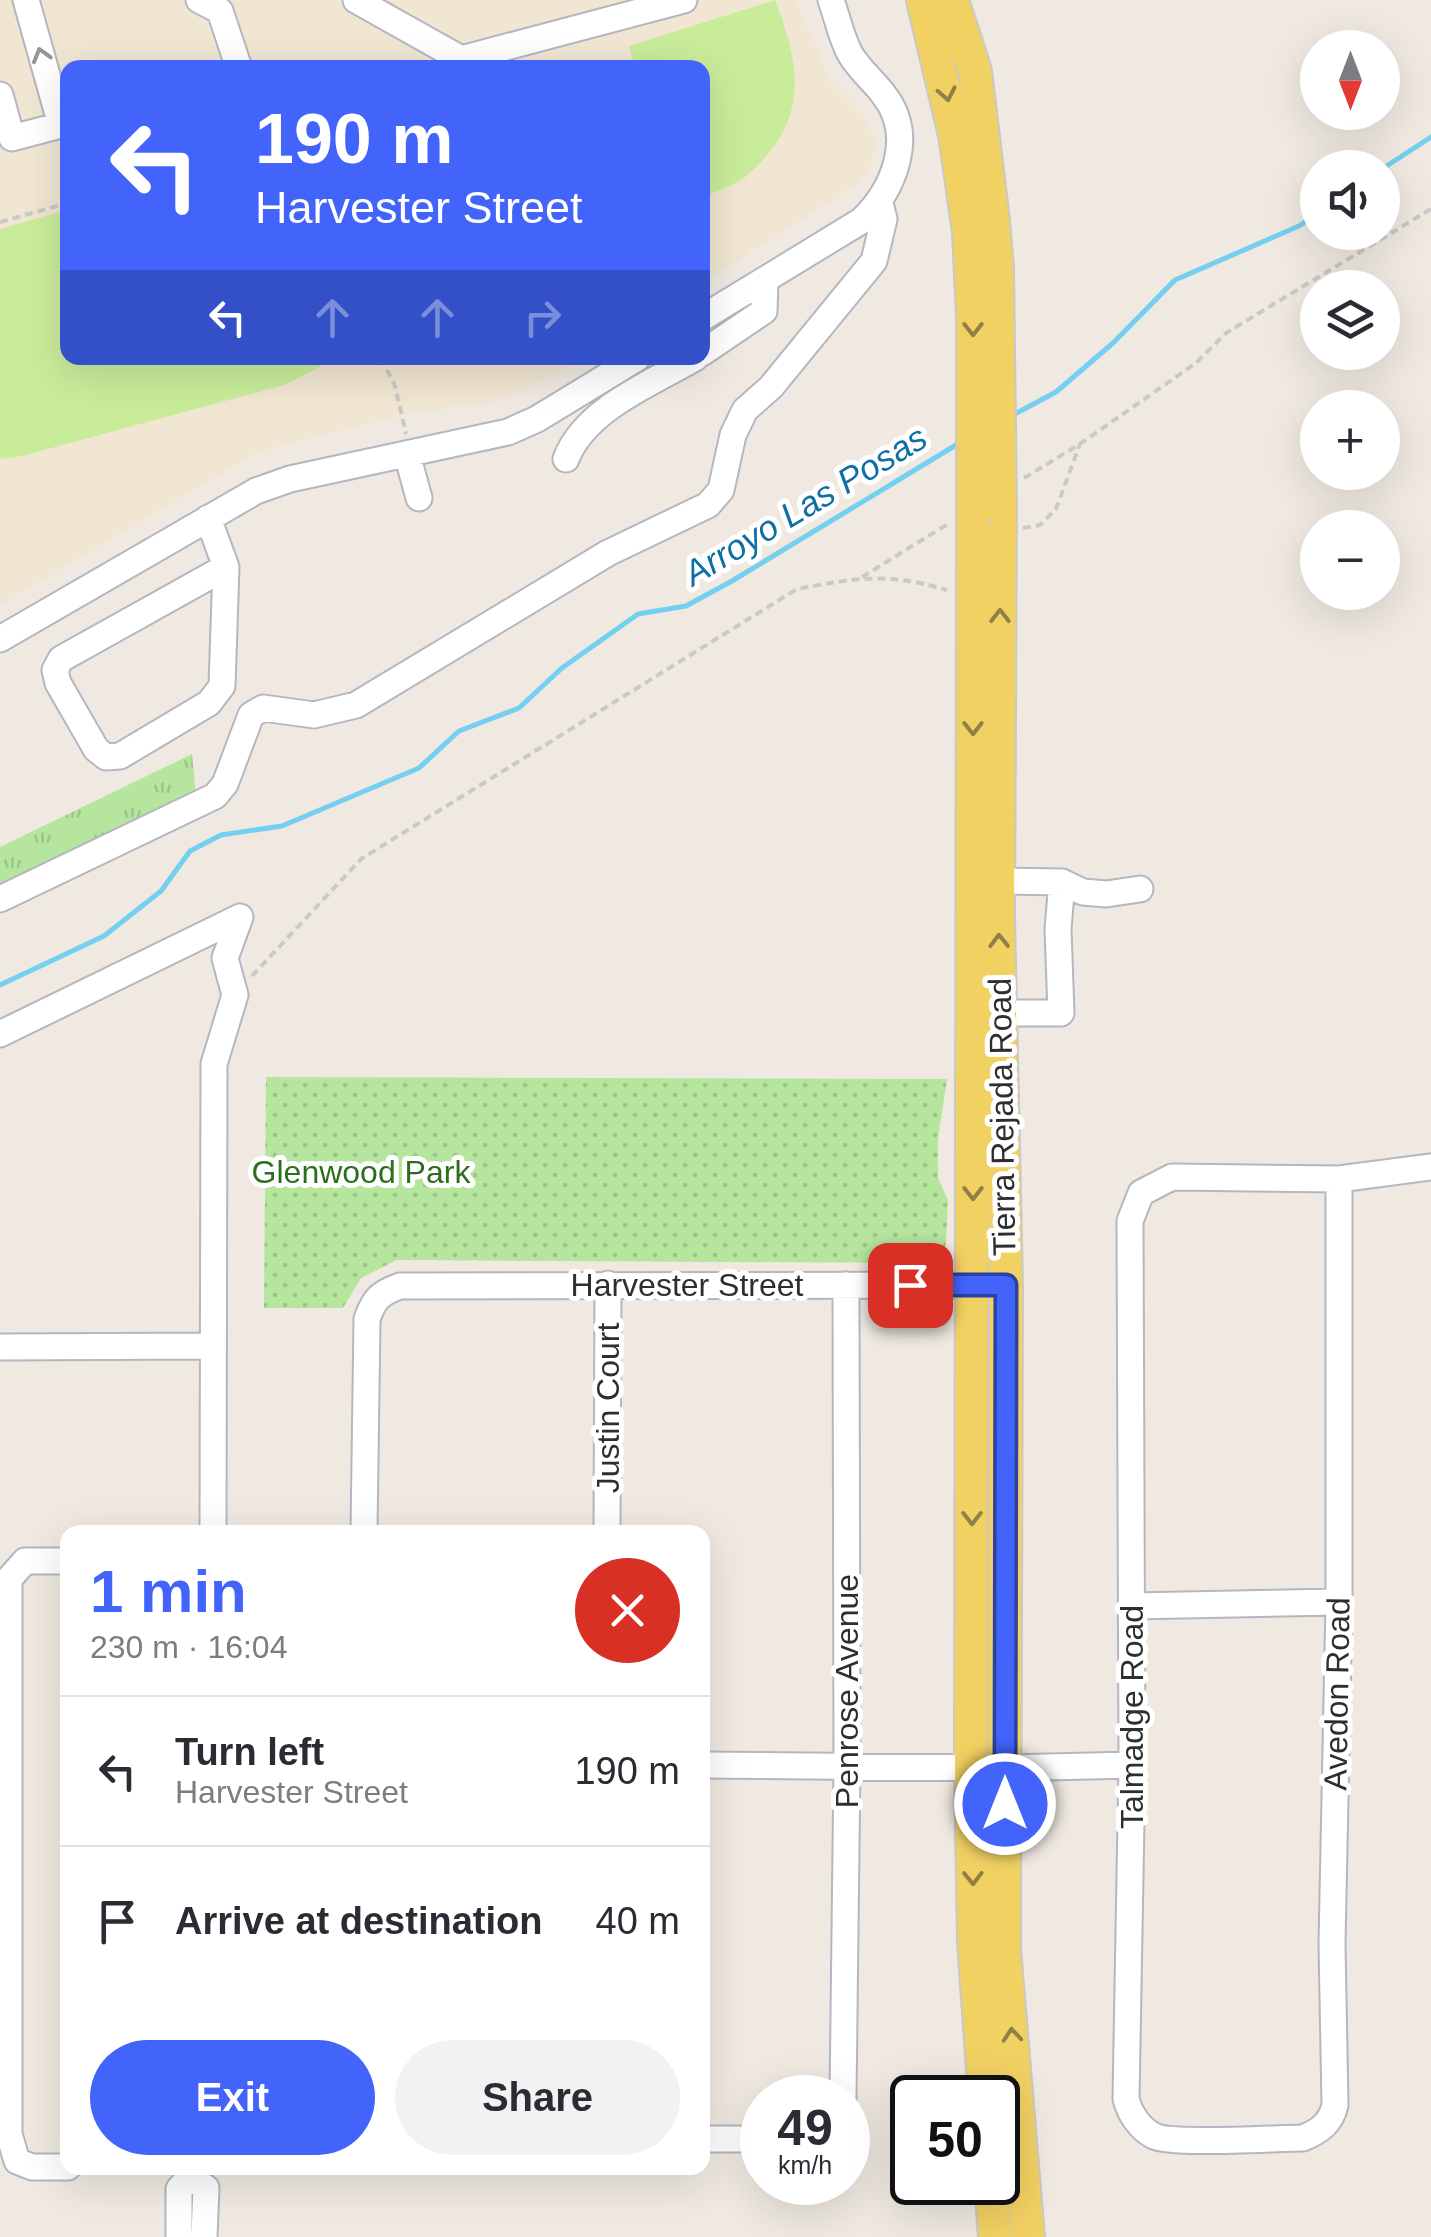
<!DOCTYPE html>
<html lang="en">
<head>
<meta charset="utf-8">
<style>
  body { margin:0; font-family:Arial,sans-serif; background:#f2f2f3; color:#2b2b33; height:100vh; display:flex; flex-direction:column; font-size:38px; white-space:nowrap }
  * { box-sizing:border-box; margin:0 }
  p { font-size:32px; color:#7c7c81 }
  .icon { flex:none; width:55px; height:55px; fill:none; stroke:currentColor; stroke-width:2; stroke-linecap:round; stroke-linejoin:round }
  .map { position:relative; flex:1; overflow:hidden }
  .panel { position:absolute; left:60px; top:1525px; width:650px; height:650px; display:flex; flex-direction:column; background:#fff; border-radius:20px; box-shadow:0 10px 40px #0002 }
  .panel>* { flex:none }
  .guide { position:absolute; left:60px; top:60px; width:650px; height:305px; border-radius:20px; box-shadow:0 10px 40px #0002; background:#4264fb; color:#fff; overflow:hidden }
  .needle { width:65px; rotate:180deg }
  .buttons { position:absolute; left:1300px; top:30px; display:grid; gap:20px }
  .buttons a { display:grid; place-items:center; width:100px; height:100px; border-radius:50%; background:#fff; box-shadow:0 10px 40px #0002; font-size:50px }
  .speed { position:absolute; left:740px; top:2075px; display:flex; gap:20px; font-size:50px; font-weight:700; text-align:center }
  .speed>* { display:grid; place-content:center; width:130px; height:130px; border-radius:50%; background:#fff; box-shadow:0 10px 40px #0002; line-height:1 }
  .speed small { font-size:25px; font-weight:400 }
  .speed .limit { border:5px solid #111; border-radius:15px; background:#fff; color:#111 }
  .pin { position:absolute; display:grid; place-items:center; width:85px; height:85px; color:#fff; margin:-42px; border-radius:20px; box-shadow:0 5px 15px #0006 }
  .me { position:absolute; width:110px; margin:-55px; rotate:0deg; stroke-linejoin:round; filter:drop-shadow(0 0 8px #0008) }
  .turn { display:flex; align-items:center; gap:35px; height:210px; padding:0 30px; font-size:45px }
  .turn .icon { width:130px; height:130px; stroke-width:2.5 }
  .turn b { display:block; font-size:70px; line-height:85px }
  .lanes { display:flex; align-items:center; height:95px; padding:0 30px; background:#0003; justify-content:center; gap:50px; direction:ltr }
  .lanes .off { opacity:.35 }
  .round { display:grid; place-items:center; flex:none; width:105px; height:105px; border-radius:52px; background:#f2f2f3 }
  .head { display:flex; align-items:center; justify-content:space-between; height:170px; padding:0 30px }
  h1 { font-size:60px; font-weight:600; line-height:75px; color:#4264fb }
  .action { display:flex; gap:20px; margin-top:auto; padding:20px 30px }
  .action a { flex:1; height:115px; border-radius:60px; background:#4264fb; color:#fff; font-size:40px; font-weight:600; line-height:115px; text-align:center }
  .action a+a { background:#f2f2f3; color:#2b2b33 }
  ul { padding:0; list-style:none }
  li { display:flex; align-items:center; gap:30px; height:150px; padding:0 30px; border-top:2px solid #e1e1e2 }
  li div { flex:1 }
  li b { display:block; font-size:38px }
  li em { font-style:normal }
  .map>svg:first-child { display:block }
</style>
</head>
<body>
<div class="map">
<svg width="1431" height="2237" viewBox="0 0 1431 2237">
  <defs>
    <pattern id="grass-tufts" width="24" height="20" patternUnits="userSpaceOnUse" patternTransform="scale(2.5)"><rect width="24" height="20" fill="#b6e59e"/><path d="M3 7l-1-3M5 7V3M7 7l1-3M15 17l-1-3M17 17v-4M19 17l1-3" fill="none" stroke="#9dc588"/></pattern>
    <pattern id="park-dots" width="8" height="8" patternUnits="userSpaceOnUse" patternTransform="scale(2.5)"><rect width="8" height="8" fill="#b6e59e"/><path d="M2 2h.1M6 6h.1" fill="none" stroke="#9dc588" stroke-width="1.8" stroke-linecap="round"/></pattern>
  </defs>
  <rect width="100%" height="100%" fill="#efe9e1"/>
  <!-- education -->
  <path fill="#f0e6d1" d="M0,0H796L829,79L862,114L875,140L872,164L859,183L703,283L702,68H68V358H582L553,375L495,401L419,412L278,446L251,456L0,605Z"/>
  <!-- grass -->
  <path fill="url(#grass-tufts)" d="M192,754L196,797L0,889V847Z"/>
  <!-- park -->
  <path fill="url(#park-dots)" d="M266,1077L947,1079L938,1138V1178L948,1200L946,1244L942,1254L930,1261L913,1263L397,1260L361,1278L343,1308H264Z"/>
  <!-- pitch -->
  <path fill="#c9ec9a" d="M775,0C803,71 808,124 745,177C734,186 716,191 703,197L702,68L635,67L629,46Z
    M67,210L68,358H331L316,369L284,385L22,456L0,459V229Z"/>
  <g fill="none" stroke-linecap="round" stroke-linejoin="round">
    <!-- stream -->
    <path stroke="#75cff0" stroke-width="5" d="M1382,169L1431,137
      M1011,416L1056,392L1113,343L1175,280L1299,226L1318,213
      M0,985L104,936L161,891L190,851L221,835L282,826L419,768L459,731L519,708L562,668L638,614L686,606L732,581L961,442"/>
    <defs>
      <path id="minor" d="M199,0L220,11L239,68
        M356,0L461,59L684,0
        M0,95L12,138L61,125L26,0
        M702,318L861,221C894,190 916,136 884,95C873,80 858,69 849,52C841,36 837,17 831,0
        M702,353L764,311L765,280
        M407,454L419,498
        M566,459C585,409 652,383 695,358
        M208,518L226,567L222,686L209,703L120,756L106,757L96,749L58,683L55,670L61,659L226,567
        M0,639L256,491L290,479L508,432L537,419L637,358
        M998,881L1062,882L1083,892L1106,894L1140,889
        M0,899L215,796L225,784L251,715L263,708L314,715L356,705L608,553L708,505L721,490L733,435L745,410L771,387L874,261L884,219L880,203
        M1000,1013H1061L1058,929L1062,882
        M0,1034L240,917
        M1339,1179V1602L1332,1944L1335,2105C1331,2123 1320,2131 1303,2138C1276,2138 1172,2145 1154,2136C1140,2129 1130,2114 1126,2099L1132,1765L1130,1221L1141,1193L1172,1177L1339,1179L1431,1167
        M0,1347L213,1346
        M213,1532L214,1064L235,995L225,958L240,917
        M364,1532L367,1319C374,1299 380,1293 400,1286L986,1285
        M607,1532L608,1284
        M68,1561H25L9,1579V2134L17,2161L32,2167H68
        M1132,1606L1339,1602
        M702,1765L1005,1768L1132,1765
        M843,2098L847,1765L846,1285
        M702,2139H762
        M190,2177L206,2188L204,2237
        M179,2237V2189L190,2177V2168"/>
      <path id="major" d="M923,0L955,135L969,232
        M952,0L975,71L993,221
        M1000,507L998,917L1006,1285L1004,1949L1028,2237
        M973,525L971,1768L974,1942L985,2098
        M991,2182L995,2237"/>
    </defs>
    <!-- minor casing -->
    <use href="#minor" stroke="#b4b7c1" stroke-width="29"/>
    <!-- major casing -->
    <use href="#major" stroke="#c9c9c9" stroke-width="36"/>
    <!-- path -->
    <path stroke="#c9c9c9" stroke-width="4" stroke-dasharray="8 5" stroke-linecap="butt" d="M0,222L68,203
      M381,358L395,386L406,434
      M1024,478L1080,444L1196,363L1226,333L1431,209
      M1023,528L1040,525L1056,509L1080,444
      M862,577L948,524
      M252,976L361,859L797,589C856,578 887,572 947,590"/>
    <!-- minor -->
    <use href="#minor" stroke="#fff" stroke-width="25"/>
    <!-- major -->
    <use href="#major" stroke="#f2d163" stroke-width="32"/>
    <defs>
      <path id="major-bridge" d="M993,221L997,267L1000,507
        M969,232L973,317V525"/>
    </defs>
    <!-- major-bridge casing -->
    <use href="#major-bridge" stroke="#c9c9c9" stroke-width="36" stroke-linecap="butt"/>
    <!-- major-bridge -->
    <use href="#major-bridge" stroke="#f2d163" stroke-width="32"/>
  </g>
  <!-- one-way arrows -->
  <defs><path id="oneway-chevron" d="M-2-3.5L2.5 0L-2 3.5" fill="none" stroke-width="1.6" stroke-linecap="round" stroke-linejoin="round" transform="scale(2.5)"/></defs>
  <use stroke="#969696" href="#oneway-chevron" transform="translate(41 55) rotate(-106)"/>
  <g stroke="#908048">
    <use href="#oneway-chevron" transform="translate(947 94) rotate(79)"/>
    <use href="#oneway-chevron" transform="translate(973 329) rotate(90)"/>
    <use href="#oneway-chevron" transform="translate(1000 616) rotate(-90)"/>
    <use href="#oneway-chevron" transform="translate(973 728) rotate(90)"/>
    <use href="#oneway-chevron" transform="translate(999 941) rotate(-91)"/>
    <use href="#oneway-chevron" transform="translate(973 1193) rotate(90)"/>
    <use href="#oneway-chevron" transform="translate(972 1518) rotate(90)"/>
    <use href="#oneway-chevron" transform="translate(973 1878) rotate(89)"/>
    <use href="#oneway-chevron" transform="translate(1012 2035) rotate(-95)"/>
  </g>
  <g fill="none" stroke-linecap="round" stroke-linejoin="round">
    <defs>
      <path id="route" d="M910,1285H1006L1005,1804"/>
    </defs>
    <!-- route casing -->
    <use href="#route" stroke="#2b41a3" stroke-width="25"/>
    <!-- route -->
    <use href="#route" stroke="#4264fb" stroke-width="18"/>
  </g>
  <g text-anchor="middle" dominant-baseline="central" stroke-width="10" stroke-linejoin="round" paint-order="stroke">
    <!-- street labels -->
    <g font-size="32" fill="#2e2e2e" stroke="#fff">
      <text transform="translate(1002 1117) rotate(-91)">Tierra Rejada Road</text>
      <text x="687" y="1285">Harvester Street</text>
      <text transform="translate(608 1408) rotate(-90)">Justin Court</text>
      <text transform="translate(847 1691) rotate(-90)">Penrose Avenue</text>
      <text transform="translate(1337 1694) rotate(-89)">Avedon Road</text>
      <text transform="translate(1132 1717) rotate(-90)">Talmadge Road</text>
    </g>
    <!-- park labels -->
    <g font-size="32" fill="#2c6e1b" stroke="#fff">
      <text x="361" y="1172">Glenwood Park</text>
    </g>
    <!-- water labels -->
    <g font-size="35" font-style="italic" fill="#0d6fa3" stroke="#fff">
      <text transform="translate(805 505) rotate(-31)">Arroyo Las Posas</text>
    </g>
  </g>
</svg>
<div class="buttons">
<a><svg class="needle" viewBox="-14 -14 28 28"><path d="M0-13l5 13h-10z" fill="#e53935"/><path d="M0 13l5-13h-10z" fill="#7c7c81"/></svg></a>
<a><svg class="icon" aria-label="sound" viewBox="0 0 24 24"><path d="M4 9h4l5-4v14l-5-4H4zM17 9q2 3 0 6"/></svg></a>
<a><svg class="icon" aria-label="layers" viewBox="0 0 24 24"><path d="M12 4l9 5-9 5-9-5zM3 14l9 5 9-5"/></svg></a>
<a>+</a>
<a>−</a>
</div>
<div class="speed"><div>49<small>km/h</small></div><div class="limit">50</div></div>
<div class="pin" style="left:910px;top:1285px;background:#d93025"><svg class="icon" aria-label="arrive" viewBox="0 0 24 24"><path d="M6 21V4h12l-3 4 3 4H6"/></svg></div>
<svg class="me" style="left:1005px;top:1804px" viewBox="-20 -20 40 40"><circle r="17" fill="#4264fb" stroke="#fff" stroke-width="3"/><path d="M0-11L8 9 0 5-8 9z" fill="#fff"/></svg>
<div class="guide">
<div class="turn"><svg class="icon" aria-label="left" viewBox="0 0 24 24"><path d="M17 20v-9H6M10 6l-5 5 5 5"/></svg><div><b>190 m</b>Harvester Street</div></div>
<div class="lanes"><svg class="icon" aria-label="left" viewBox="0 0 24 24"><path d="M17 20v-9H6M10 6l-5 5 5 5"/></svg><svg class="icon off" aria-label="ahead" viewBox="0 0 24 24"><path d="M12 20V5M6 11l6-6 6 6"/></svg><svg class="icon off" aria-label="ahead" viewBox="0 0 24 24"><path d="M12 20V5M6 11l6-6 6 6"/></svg><svg class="icon off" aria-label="right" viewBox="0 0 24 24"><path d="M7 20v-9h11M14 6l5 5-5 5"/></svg></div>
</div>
<section class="panel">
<div class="head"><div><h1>1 min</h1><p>230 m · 16:04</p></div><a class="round" style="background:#d93025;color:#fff"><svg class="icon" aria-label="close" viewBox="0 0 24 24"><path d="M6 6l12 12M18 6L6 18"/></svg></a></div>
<ul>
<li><svg class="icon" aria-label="left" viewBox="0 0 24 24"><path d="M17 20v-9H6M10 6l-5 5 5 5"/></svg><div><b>Turn left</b><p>Harvester Street</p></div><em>190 m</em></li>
<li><svg class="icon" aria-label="arrive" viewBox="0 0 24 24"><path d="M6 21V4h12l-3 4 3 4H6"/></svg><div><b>Arrive at destination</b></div><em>40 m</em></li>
</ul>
<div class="action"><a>Exit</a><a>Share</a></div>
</section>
</div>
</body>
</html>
